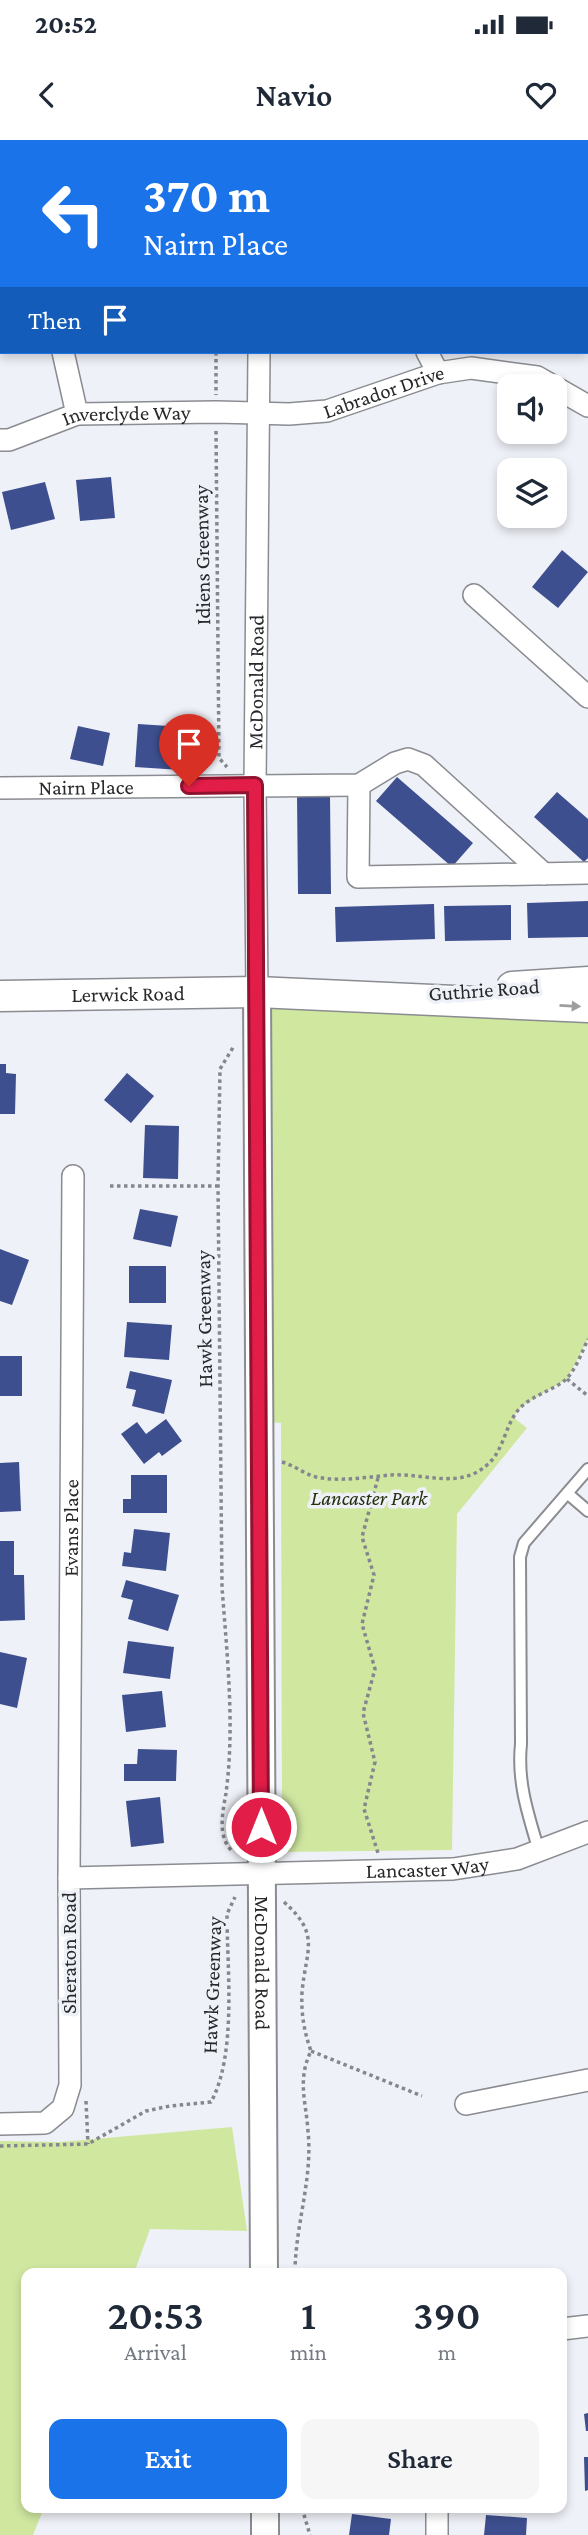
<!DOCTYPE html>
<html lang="en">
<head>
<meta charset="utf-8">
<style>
  body { margin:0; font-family:"Crimson Pro",serif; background:#f6f6f7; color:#1f2937; height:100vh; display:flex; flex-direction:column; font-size:26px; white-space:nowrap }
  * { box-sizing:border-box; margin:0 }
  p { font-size:23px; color:#747a83 }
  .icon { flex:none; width:38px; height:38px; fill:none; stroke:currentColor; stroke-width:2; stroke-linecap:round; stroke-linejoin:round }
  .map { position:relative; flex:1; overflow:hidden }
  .drawer { position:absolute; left:21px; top:2128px; width:546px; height:245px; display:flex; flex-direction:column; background:#fff; border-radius:14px; box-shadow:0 4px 10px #0003 }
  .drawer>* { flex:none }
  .top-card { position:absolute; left:0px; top:0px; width:588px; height:214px; box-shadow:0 4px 10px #0003; background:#1a73e8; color:#fff; overflow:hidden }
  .tools { position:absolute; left:497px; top:234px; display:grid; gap:14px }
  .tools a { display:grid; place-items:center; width:70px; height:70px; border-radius:14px; background:#fff; box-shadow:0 4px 10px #0003; font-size:35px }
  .pin { position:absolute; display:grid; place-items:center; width:60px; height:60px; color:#fff; margin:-72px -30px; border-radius:50% 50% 50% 0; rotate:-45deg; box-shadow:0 0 7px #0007 }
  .pin .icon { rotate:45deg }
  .me { position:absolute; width:77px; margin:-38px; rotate:0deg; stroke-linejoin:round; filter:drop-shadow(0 0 5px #0008) }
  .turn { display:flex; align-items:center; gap:24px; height:147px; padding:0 28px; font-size:32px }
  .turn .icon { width:91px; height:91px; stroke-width:2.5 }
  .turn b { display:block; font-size:49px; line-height:60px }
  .then { display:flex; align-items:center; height:66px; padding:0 28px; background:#0003; gap:14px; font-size:26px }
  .eta { display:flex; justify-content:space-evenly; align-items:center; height:119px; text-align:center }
  .eta b { font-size:42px; font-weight:600; line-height:49px }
  .primary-button { display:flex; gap:14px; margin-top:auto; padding:14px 28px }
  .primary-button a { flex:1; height:80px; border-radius:14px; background:#1a73e8; color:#fff; font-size:28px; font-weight:600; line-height:80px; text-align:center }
  .primary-button a+a { background:#f6f6f7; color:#1f2937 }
  .status { display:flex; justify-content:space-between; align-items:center; height:49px; padding:0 35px; background:#fff; direction:ltr }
  .status svg { height:19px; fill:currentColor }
  header { display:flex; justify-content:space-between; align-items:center; height:91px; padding:0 28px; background:#fff; font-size:32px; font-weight:600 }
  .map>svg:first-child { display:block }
</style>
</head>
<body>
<div class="status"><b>20:52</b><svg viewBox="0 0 49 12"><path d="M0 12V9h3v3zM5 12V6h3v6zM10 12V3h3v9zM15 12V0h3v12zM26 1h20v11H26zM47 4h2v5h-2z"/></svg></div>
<header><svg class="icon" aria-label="back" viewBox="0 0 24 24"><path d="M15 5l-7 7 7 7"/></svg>Navio<svg class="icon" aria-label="heart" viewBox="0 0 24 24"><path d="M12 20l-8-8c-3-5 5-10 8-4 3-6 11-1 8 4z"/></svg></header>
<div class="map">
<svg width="588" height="2395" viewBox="0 0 588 2395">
  <rect width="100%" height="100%" fill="#eff1f8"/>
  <!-- green -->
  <path fill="#d0e7a0" d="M257,852L588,867V1199L567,1239L522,1266L513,1277L527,1288L457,1374L452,1710L282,1712L281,1283L259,1281Z
    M232,1987L247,2091L150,2089L134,2133H26V2368H44L33,2395H0V2001L60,2002Z"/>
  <!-- building -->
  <path fill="#3e4f8f" d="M111,337L115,378L80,381L76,340Z
    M45,342L55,379L11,390L2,352Z
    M562,410L588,432L558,468L532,447Z
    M138,584L184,587L181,630L135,627Z
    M78,586L110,593L103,626L70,619Z
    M397,637L473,703L452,727L376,661Z
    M557,652L588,679V718L584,722L534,677Z
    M297,655H330L331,754H298Z
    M588,761V797L528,798L527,763Z
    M434,764L435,799L336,802L335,767Z
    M511,765V800L445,801L444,766Z
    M0,924H6V933L16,934L15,974H0Z
    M127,933L154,956L131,983L104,960Z
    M145,985L179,986L178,1039L143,1038Z
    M140,1069L178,1076L171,1107L133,1099Z
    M0,1109L29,1120L12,1165L0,1161Z
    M129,1126H166V1163H129Z
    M127,1182L172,1185L169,1220L124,1217Z
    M0,1216H22V1256H0Z
    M130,1231L172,1240L164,1274L132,1266L136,1250L126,1248Z
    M166,1279L182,1301L162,1316L159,1312L144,1324L121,1294L137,1282L146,1294Z
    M19,1322L21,1371L0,1372V1323Z
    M131,1335H167V1373H123V1359H131Z
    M134,1389L170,1393L166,1431L122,1426L124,1412L131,1413Z
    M0,1401H14V1435H24L25,1480L0,1481Z
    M126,1440L179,1455L168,1491L128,1479L133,1460L121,1457Z
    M128,1501L174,1507L170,1539L123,1533Z
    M0,1512L27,1518L17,1568L0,1564Z
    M162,1551L166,1587L126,1592L122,1555Z
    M138,1609L177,1610L176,1641H124V1624H137Z
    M160,1657L164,1703L131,1707L126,1661Z
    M588,2273V2291H586L584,2274Z
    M584,2317H588V2350L585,2351Z
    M352,2374L391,2379L389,2395H349Z
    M486,2375L527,2378L526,2395H484Z"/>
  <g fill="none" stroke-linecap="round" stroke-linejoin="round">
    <defs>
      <path id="service" d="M567,1353L588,1371
        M539,1711C528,1674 517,1642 521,1604L520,1417L524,1403L588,1329"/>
      <g id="minor">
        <path d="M59,0V2"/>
        <path d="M413,0V2"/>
        <path d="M63,212L77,274"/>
        <path d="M427,212L438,233"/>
        <path id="s1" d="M0,300H9L77,274L216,272L289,274L327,271L438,233L471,228L537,237L588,266"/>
        <path d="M474,455L588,557"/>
        <path d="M359,645L358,737L588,733"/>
        <path id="s2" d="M0,648L359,645L395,623L408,619L424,625L544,734"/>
        <path id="s3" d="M257,852L255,645L259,212"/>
        <path id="s4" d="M69,1738L73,1036"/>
        <path d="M466,1964L588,1940"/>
        <path id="s5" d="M0,1984L45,1983L63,1968L70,1945L69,1738L453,1729L517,1719L588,1692"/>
        <path d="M562,2189L588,2186"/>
        <path d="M437,2368V2395"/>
      </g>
      <g id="tertiary">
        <path id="s6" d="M257,852L264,2133"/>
        <path d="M265,2368V2395"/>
      </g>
      <g id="secondary">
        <path d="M512,847L588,842"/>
        <path id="s7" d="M0,856L257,852L588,867"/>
      </g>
    </defs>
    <!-- service casing -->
    <use href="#service" stroke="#8a8c91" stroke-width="14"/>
    <!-- minor casing -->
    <use href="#minor" stroke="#8a8c91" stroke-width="24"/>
    <!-- tertiary casing -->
    <use href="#tertiary" stroke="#8a8c91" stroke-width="30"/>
    <!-- secondary casing -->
    <use href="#secondary" stroke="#8a8c91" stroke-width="33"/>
    <!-- path -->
    <path stroke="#86878c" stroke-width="3.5" stroke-dasharray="3.5 3.5" stroke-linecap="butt" d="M214,0V2
      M216,212V255
      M216,291L219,618L227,627
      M110,1046H218
      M567,1239L588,1256
      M282,1322C294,1325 304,1334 316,1337C341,1342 366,1337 391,1335C424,1333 461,1350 488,1324C504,1310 505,1285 519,1269C531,1256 551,1251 564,1241C575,1232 582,1212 588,1199
      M378,1338L362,1397L374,1435L362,1484L375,1529L363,1573L375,1622L364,1669L378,1713
      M231,1710C217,1695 223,1671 226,1653C235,1586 227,1515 222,1447L218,1046L220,929L234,906
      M284,1762C321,1795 306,1809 302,1852C301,1874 304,1891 311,1911C297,1940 306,1961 308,1991C313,2039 295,2086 295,2133
      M311,1911L422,1956
      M86,1961L88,2004
      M0,2006L88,2004L146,1971L170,1966L211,1962C237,1914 227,1829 227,1774L235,1757
      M302,2368L310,2395"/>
    <!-- service -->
    <use href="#service" stroke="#fff" stroke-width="10"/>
    <!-- minor -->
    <use href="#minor" stroke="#fff" stroke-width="21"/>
    <!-- tertiary -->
    <use href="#tertiary" stroke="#fff" stroke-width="26"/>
    <!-- secondary -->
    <use href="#secondary" stroke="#fff" stroke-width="30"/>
  </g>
  <!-- one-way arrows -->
  <defs><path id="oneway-solid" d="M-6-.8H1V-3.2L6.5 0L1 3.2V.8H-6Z" transform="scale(1.75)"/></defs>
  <use fill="#9e9e9f" href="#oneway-solid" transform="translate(570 866) rotate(3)"/>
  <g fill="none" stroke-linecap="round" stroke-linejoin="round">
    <defs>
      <path id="route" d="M189,646L255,645L261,1687"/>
    </defs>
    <!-- route casing -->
    <use href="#route" stroke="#92132f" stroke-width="18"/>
    <!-- route -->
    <use href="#route" stroke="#e11d48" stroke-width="12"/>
  </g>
  <g text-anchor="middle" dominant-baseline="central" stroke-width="7" stroke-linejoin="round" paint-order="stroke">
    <!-- street labels -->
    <g font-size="21" fill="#27282a" stroke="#eff1f8">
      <text stroke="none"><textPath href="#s1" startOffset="392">Labrador Drive</textPath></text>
      <text stroke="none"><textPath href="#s1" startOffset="131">Inverclyde Way</textPath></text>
      <text transform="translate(202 415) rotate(-91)">Idiens Greenway</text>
      <text stroke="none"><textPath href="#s3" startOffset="310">McDonald Road</textPath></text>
      <text stroke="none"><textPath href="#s2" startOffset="86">Nairn Place</textPath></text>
      <text transform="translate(484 850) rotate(-4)">Guthrie Road</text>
      <text stroke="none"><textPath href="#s7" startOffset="128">Lerwick Road</textPath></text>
      <text transform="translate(204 1179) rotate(-91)">Hawk Greenway</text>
      <text stroke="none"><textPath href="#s4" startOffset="350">Evans Place</textPath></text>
      <text stroke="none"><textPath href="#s5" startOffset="658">Lancaster Way</textPath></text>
      <text transform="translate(69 1813) rotate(-90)">Sheraton Road</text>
      <text stroke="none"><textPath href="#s6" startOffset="971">McDonald Road</textPath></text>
      <text transform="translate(212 1845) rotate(-88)">Hawk Greenway</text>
    </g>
    <!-- park labels -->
    <g font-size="21" font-style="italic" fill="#262f0d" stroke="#eff1f8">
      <text x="369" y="1358">Lancaster Park</text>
    </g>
  </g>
</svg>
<div class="tools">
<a><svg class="icon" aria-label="sound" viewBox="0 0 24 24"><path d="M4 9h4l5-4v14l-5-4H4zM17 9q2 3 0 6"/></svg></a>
<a><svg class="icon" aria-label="layers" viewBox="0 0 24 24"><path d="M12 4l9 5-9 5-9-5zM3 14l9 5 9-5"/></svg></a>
</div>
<div class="pin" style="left:189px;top:646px;background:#d93025"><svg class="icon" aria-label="arrive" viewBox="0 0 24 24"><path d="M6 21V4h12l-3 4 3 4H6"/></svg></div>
<svg class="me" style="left:261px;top:1687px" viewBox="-20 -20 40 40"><circle r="17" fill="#e11d48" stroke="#fff" stroke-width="3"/><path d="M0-11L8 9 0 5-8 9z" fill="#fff"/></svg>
<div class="top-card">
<div class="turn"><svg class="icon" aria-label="left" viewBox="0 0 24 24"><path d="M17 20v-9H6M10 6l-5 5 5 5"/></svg><div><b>370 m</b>Nairn Place</div></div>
<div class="then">Then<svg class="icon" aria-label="arrive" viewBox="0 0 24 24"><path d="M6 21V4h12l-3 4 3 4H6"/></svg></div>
</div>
<section class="drawer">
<div class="eta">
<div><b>20:53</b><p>Arrival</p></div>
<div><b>1</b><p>min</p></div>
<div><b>390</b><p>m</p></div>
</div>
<div class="primary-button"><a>Exit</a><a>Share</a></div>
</section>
</div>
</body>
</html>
